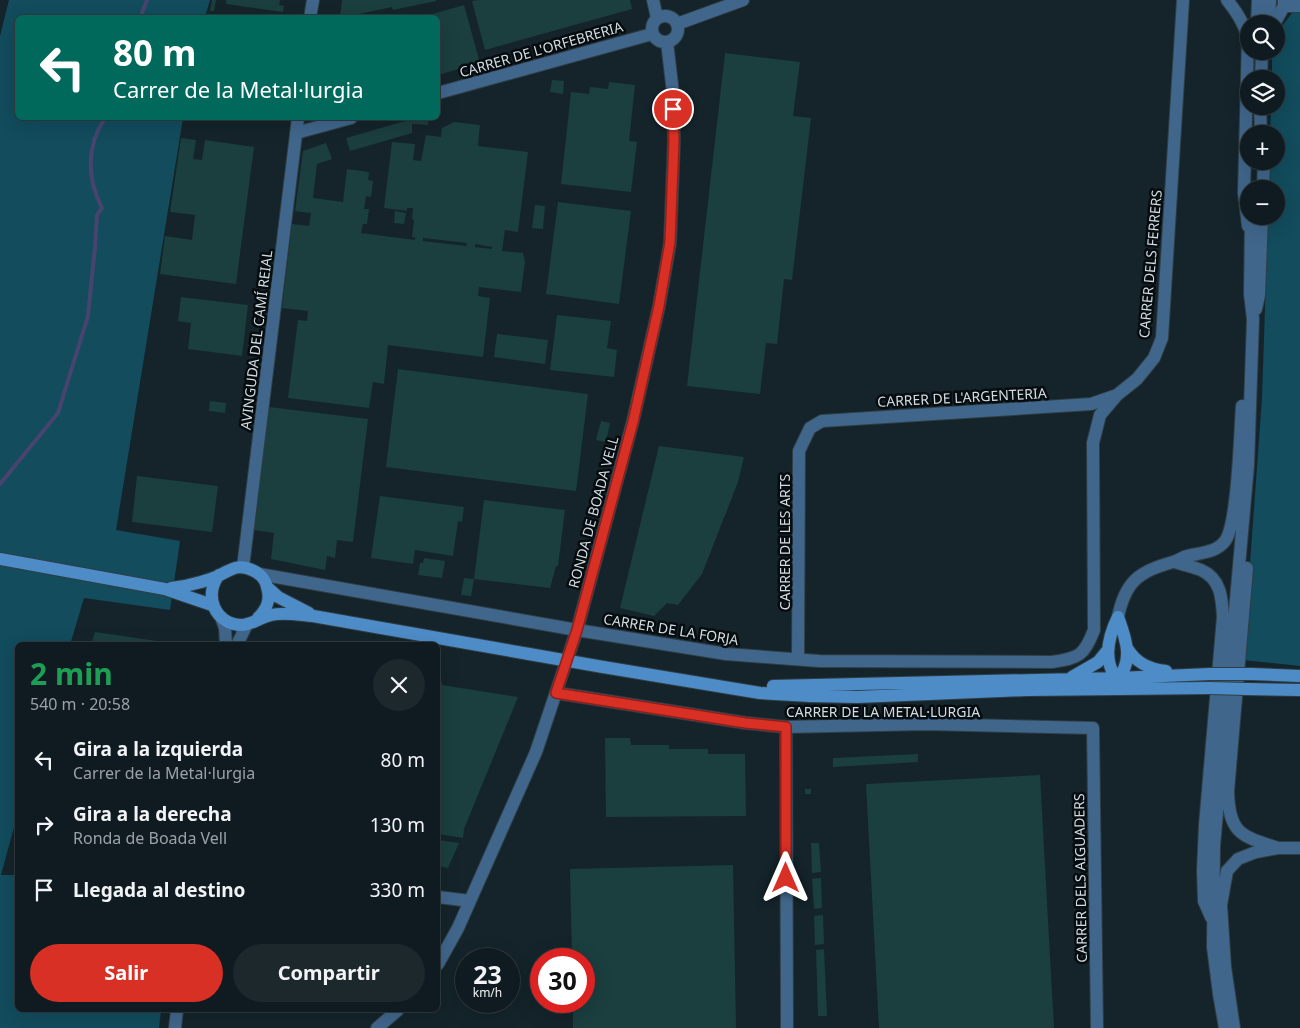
<!DOCTYPE html>
<html lang="es">
<head>
<meta charset="utf-8">
<style>
  body { margin:0; font-family:"Noto Sans",sans-serif; background:#1d282d; color:#f1f3f6; height:100vh; display:flex; flex-direction:column; font-size:19px; white-space:nowrap }
  * { box-sizing:border-box; margin:0 }
  p { font-size:16px; color:#9ba1a5 }
  .icon { flex:none; width:28px; height:28px; fill:none; stroke:currentColor; stroke-width:2; stroke-linecap:round; stroke-linejoin:round }
  .map { position:relative; flex:1; overflow:hidden }
  .side { position:absolute; left:15px; top:642px; width:425px; height:370px; display:flex; flex-direction:column; background:#0f1b20; border-radius:8px; box-shadow:0 5px 20px #0002,0 0 0 1px #2f393e }
  .side>* { flex:none }
  .top-card { position:absolute; left:15px; top:15px; width:425px; height:105px; border-radius:8px; box-shadow:0 5px 20px #0002,0 0 0 1px #2f393e; background:#00695c; color:#fff; overflow:hidden }
  .controls { position:absolute; left:1240px; top:15px; display:grid; gap:10px }
  .controls a { display:grid; place-items:center; width:45px; height:45px; border-radius:50%; background:#0f1b20; box-shadow:0 5px 20px #0002,0 0 0 1px #2f393e; font-size:25px }
  .speed { position:absolute; left:455px; top:948px; display:flex; gap:10px; font-size:25px; font-weight:700; text-align:center }
  .speed>* { display:grid; place-content:center; width:65px; height:65px; border-radius:50%; background:#0f1b20; box-shadow:0 5px 20px #0002,0 0 0 1px #2f393e; line-height:1 }
  .speed small { font-size:12px; font-weight:400 }
  .speed .limit { border:8px solid #d22; background:#fff; color:#111 }
  .pin { position:absolute; display:grid; place-items:center; width:42px; height:42px; color:#fff; margin:-21px; border:2px solid #fff; border-radius:50%; box-shadow:0 1px 5px #0007 }
  .me { position:absolute; width:55px; margin:-28px; rotate:0deg; stroke-linejoin:round; filter:drop-shadow(0 0 4px #0008) }
  .turn { display:flex; align-items:center; gap:18px; height:105px; padding:0 15px; font-size:22px }
  .turn .icon { width:65px; height:65px; stroke-width:2.5 }
  .turn b { display:block; font-size:35px; line-height:42px }
  .round { display:grid; place-items:center; flex:none; width:52px; height:52px; border-radius:26px; background:#1d282d }
  .headline { display:flex; align-items:center; justify-content:space-between; height:85px; padding:0 15px }
  h1 { font-size:30px; font-weight:700; line-height:38px; color:#1e9e55 }
  .primary-button { display:flex; gap:10px; margin-top:auto; padding:10px 15px }
  .primary-button a { flex:1; height:58px; border-radius:30px; background:#d93025; color:#fff; font-size:20px; font-weight:700; line-height:58px; text-align:center }
  .primary-button a+a { background:#1d282d; color:#f1f3f6 }
  ul { padding:0; list-style:none }
  li { display:flex; align-items:center; gap:15px; height:65px; padding:0 15px }
  li div { flex:1 }
  li b { display:block; font-size:19px }
  li em { font-style:normal }
  .map>svg:first-child { display:block }
</style>
</head>
<body>
<div class="map">
<svg width="1300" height="1028" viewBox="0 0 1300 1028">
  <rect width="100%" height="100%" fill="#14242a"/>
  <!-- green -->
  <path fill="#124c5d" d="M9,0H210L205,17L18,18V118H183L116,530L180,541L170,610L84,598L70,645H18L17,816L1,875H17L18,1010H161L159,1028H0V36Z
    M1292,13H1300V666L1243,660L1262,398L1268,216H1276V189H1268L1269,161H1276V134H1270L1271,106H1276V79H1272V51H1276V34Z"/>
  <g fill="none" stroke-linecap="round" stroke-linejoin="round">
    <!-- stream -->
    <path stroke="#47456f" stroke-width="4" d="M140,18L147,0
      M0,484L58,413L88,316L95,247L97,215L102,208C87,179 86,146 105,118"/>
  </g>
  <!-- building -->
  <path fill="#1b3e3e" fill-rule="evenodd" d="M212,0H216L214,11H210Z
    M226,0H280L279,5L284,6L283,12L226,4Z
    M342,0H436V1L393,10L392,7L340,18Z
    M478,0H630L632,9L485,50L472,1Z
    M464,5L480,63L438,75V18L422,17Z
    M725,53L800,62L793,116L811,118L792,280L784,279L777,344L766,343L760,394L687,386Z
    M552,80L564,81L563,94L550,92Z
    M609,82L635,85L629,141L637,142L631,192L561,184L571,92L589,94L590,87L608,89Z
    M416,118H429L428,125L412,124V133L350,151L346,138Z
    M454,122L480,125L478,146L528,152L518,232L505,230L502,251L523,253L525,262L521,292L479,287L478,296L490,298L483,357L388,345L384,384L373,382L369,408L288,398L298,320L307,321L308,311L282,308L292,224L309,226L311,213L295,211L303,151L326,143L332,159L317,164L313,198L343,202L347,169L369,172L368,180L373,181L371,197L366,196L364,209H369L367,224H363L361,233L415,240V237H412L414,220L412,219L413,208H407V211L384,208L392,142L415,144L413,160L421,161L426,135L441,137L442,128ZM423,238L467,243L466,246L423,241ZM475,244L492,247V249L475,247Z
    M181,138L196,140L193,159L202,160L205,140L254,147L236,284L160,274L165,236L192,240L195,215L170,212Z
    M558,202L631,211L619,304L546,294Z
    M535,205L545,206L543,229L532,228Z
    M395,211L406,213L404,224L394,223Z
    M181,297L248,305L242,356L188,349L191,323L178,321Z
    M557,315L611,321L607,348L617,350L614,377L550,370Z
    M497,334L548,340L545,364L494,357Z
    M398,369L588,394L576,491L386,467Z
    M210,401L226,403L225,413L209,411Z
    M269,407L368,419L353,542L337,540L335,558L327,556L325,570L271,559L274,533L254,530Z
    M601,421L610,423L606,442L596,440Z
    M659,446L744,457L738,482L702,574L678,605L667,603L654,616L620,608Z
    M137,476L218,486L212,532L132,522Z
    M380,496L464,507L462,522L458,521L453,556L415,550L413,564L371,558Z
    M484,500L565,510L558,566H556L550,588L474,579Z
    M424,558L445,561L442,578L418,575L420,563H423Z
    M464,578L474,579L471,596L461,595Z
    M95,632L171,643V645H91Z
    M438,681L442,682V685L518,697L464,829L463,838L438,834V768L440,752H438Z
    M605,738H630L631,745H669V749H708V754H745L746,816L606,817Z
    M918,754V762L833,767V758Z
    M1040,775L1054,1028H879L866,784Z
    M805,789H811V794H805Z
    M438,840L459,843L448,868L438,866Z
    M811,843H819L821,872L812,873Z
    M733,865L736,1028H573V1001H584V959H572L570,869Z
    M821,878L822,908L814,909L812,879Z
    M823,915L824,944L815,945L814,916Z
    M824,949L827,1016H818L816,950Z"/>
  <g fill="none" stroke-linecap="round" stroke-linejoin="round">
    <defs>
      <path id="minor" d="M653,0L657,18
        M1284,6H1300
        M652 29a13 13 0 1 1 26 0a13 13 0 1 1-26 0Z
        M310,18L313,0
        M677,24L743,0
        M1274,24L1284,6V0
        M438,93L652,34
        M296,133L351,118
        M243,567L298,118
        M259,574L577,630L726,654L819,661L1052,662C1079,658 1084,656 1094,630L1093,443L1100,415L1117,395L1137,379L1154,358L1162,338L1183,0
        M221,617L225,628L226,645
        M237,645L247,624
        M798,659L799,451L810,428L822,421L1091,404L1117,395
        M557,693L746,723L786,727L926,724L1093,728L1097,1028
        M786,727L787,1028
        M438,897L470,901
        M438,964L458,928L536,752L577,630L633,421L659,306L670,243L674,141L673,93L667,42
        M175,1028L177,1010
        M377,1028L398,1010"/>
      <path id="tertiary" d="M1227,0C1237,12 1244,23 1248,38L1244,193L1248,226
        M1257,24L1258,0
        M1269,24L1270,0
        M1261,79L1262,51
        M1260,106L1261,134
        M1263,189L1264,161
        M1256,309L1259,295L1262,216
        M1175,562C1184,565 1193,567 1201,570C1221,579 1222,598 1223,617L1205,825L1203,871L1204,901L1211,917
        M1247,568L1228,791C1229,834 1241,836 1278,848
        M1118,617C1125,582 1139,571 1173,562C1178,561 1182,557 1187,556C1199,553 1216,553 1225,541C1238,524 1240,432 1242,406
        M1225,1028L1219,994L1213,947L1214,846L1248,465L1253,319L1250,294L1251,216
        M1234,1028L1225,967L1221,905L1227,871L1238,859L1256,852L1278,848H1300"/>
      <path id="secondary" d="M0,559L165,589L212,605
        M219,575C203,595 215,625 242,625C251,625 261,617 271,615C284,612 299,615 313,616L529,654
        M267,587L278,597L309,613
        M171,588C181,587 191,585 201,582C207,580 214,578 220,575C233,568 240,563 256,572C261,575 266,581 267,587C271,600 267,609 258,618
        M1118,617C1110,633 1104,653 1112,671C1114,675 1119,679 1123,683
        M1127,648C1136,663 1149,669 1166,671
        M603,667L760,693L810,696L857,697L1026,690L1209,688
        M1251,674L1300,676
        M1072,677L1098,662L1107,651
        M1115,681C1135,663 1126,639 1118,617
        M773,686L1119,678L1210,674
        M1246,689L1300,690"/>
    </defs>
    <!-- minor casing -->
    <use href="#minor" stroke="#2f3e44" stroke-width="14"/>
    <!-- tertiary casing -->
    <use href="#tertiary" stroke="#2f3e44" stroke-width="14"/>
    <!-- secondary casing -->
    <use href="#secondary" stroke="#2f3e44" stroke-width="14"/>
    <!-- minor -->
    <use href="#minor" stroke="#40668b" stroke-width="12"/>
    <!-- tertiary -->
    <use href="#tertiary" stroke="#40668b" stroke-width="12"/>
    <!-- secondary -->
    <use href="#secondary" stroke="#4e8cc8" stroke-width="12"/>
    <defs>
      <path id="secondary-bridge" d="M529,654L603,667
        M1210,674H1251
        M1209,688L1246,689"/>
    </defs>
    <!-- secondary-bridge casing -->
    <use href="#secondary-bridge" stroke="#2f3e44" stroke-width="14" stroke-linecap="butt"/>
    <!-- secondary-bridge -->
    <use href="#secondary-bridge" stroke="#4e8cc8" stroke-width="12"/>
  </g>
  <g fill="none" stroke-linecap="round" stroke-linejoin="round">
    <defs>
      <path id="route" d="M673,109L674,141L670,242L659,306L633,422L577,630L556,693L746,723L786,727V878"/>
    </defs>
    <!-- route casing -->
    <use href="#route" stroke="#8d1f18" stroke-width="12"/>
    <!-- route -->
    <use href="#route" stroke="#d93025" stroke-width="9"/>
  </g>
  <g text-anchor="middle" dominant-baseline="central" stroke-width="5" stroke-linejoin="round" paint-order="stroke">
    <!-- street labels -->
    <g font-size="14" fill="#d3dde1" stroke="#060c0f">
      <text transform="translate(541 49) rotate(-16)">CARRER DE L'ORFEBRERIA</text>
      <text transform="translate(1150 264) rotate(-85)">CARRER DELS FERRERS</text>
      <text transform="translate(256 340) rotate(-83)">AVINGUDA DEL CAMÍ REIAL</text>
      <text transform="translate(962 397) rotate(-3)">CARRER DE L'ARGENTERIA</text>
      <text transform="translate(593 512) rotate(-75)">RONDA DE BOADA VELL</text>
      <text transform="translate(784 542) rotate(-90)">CARRER DE LES ARTS</text>
      <text transform="translate(671 629) rotate(9)">CARRER DE LA FORJA</text>
      <text x="883" y="711">CARRER DE LA METAL·LURGIA</text>
      <text transform="translate(1080 878) rotate(-91)">CARRER DELS AIGUADERS</text>
    </g>
  </g>
</svg>
<div class="controls">
<a><svg class="icon" aria-label="search" viewBox="0 0 24 24"><circle cx="10" cy="10" r="6"/><path d="M15 15l6 6"/></svg></a>
<a><svg class="icon" aria-label="layers" viewBox="0 0 24 24"><path d="M12 4l9 5-9 5-9-5zM3 14l9 5 9-5"/></svg></a>
<a>+</a>
<a>−</a>
</div>
<div class="speed"><div>23<small>km/h</small></div><div class="limit">30</div></div>
<div class="pin" style="left:673px;top:109px;background:#d93025"><svg class="icon" aria-label="arrive" viewBox="0 0 24 24"><path d="M6 21V4h12l-3 4 3 4H6"/></svg></div>
<svg class="me" style="left:786px;top:878px" viewBox="-20 -20 40 40"><path d="M0-17L14 15 0 8-14 15z" fill="#d93025" stroke="#fff" stroke-width="4"/></svg>
<div class="top-card">
<div class="turn"><svg class="icon" aria-label="left" viewBox="0 0 24 24"><path d="M17 20v-9H6M10 6l-5 5 5 5"/></svg><div><b>80 m</b>Carrer de la Metal·lurgia</div></div>
</div>
<section class="side">
<div class="headline"><div><h1>2 min</h1><p>540 m · 20:58</p></div><a class="round"><svg class="icon" aria-label="close" viewBox="0 0 24 24"><path d="M6 6l12 12M18 6L6 18"/></svg></a></div>
<ul>
<li><svg class="icon" aria-label="left" viewBox="0 0 24 24"><path d="M17 20v-9H6M10 6l-5 5 5 5"/></svg><div><b>Gira a la izquierda</b><p>Carrer de la Metal·lurgia</p></div><em>80 m</em></li>
<li><svg class="icon" aria-label="right" viewBox="0 0 24 24"><path d="M7 20v-9h11M14 6l5 5-5 5"/></svg><div><b>Gira a la derecha</b><p>Ronda de Boada Vell</p></div><em>130 m</em></li>
<li><svg class="icon" aria-label="arrive" viewBox="0 0 24 24"><path d="M6 21V4h12l-3 4 3 4H6"/></svg><div><b>Llegada al destino</b></div><em>330 m</em></li>
</ul>
<div class="primary-button"><a>Salir</a><a>Compartir</a></div>
</section>
</div>
</body>
</html>
